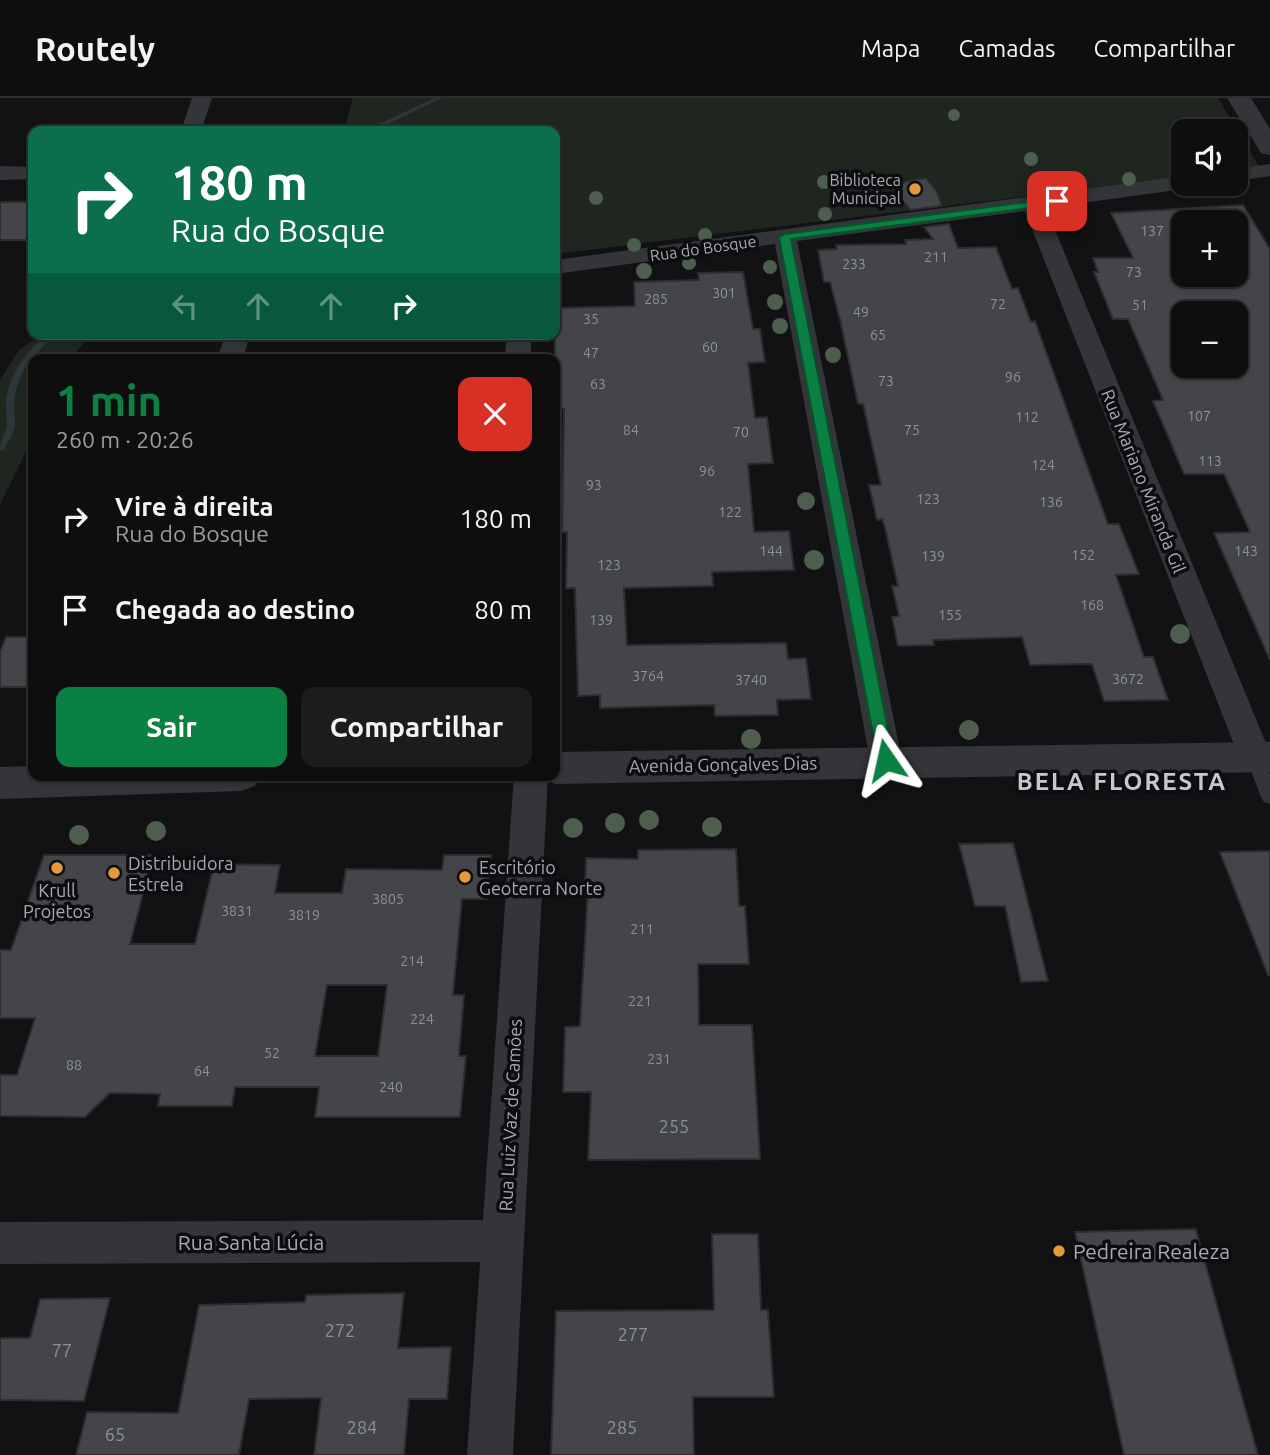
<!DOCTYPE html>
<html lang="pt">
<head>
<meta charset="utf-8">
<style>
  body { margin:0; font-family:Ubuntu,sans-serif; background:#1c1c1d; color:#f1f3f6; height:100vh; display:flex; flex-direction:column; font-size:26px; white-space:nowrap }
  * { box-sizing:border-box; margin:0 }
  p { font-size:23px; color:#9b9c9e }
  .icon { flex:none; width:38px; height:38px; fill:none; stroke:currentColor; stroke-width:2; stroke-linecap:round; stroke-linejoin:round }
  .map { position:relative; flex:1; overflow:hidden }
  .sheet { position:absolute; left:28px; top:256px; width:532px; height:427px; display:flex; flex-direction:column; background:#0e0e0f; border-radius:14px; box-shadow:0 2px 5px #0004,0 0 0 2px #2e2e2f }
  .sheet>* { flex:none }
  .top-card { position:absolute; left:28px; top:28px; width:532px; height:214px; border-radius:14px; box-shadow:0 2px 5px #0004,0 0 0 2px #2e2e2f; background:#0b6e4f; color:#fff; overflow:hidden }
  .buttons { position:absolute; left:1171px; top:21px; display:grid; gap:14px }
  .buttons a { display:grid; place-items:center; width:77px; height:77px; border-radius:14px; background:#0e0e0f; box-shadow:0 2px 5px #0004,0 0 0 2px #2e2e2f; font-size:35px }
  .pin { position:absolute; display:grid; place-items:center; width:60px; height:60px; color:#fff; margin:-30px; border-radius:14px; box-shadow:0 4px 10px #0006 }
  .me { position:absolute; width:77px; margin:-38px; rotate:349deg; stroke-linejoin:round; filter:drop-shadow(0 0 5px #0008) }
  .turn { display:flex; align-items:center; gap:24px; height:147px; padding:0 28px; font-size:32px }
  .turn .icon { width:91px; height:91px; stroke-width:2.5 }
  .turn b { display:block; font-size:49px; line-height:60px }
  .lanes { display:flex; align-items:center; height:66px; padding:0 28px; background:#0003; justify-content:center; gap:35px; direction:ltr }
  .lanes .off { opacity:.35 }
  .round { display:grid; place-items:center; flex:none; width:74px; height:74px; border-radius:14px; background:#1c1c1d }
  .summary { display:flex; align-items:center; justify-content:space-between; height:119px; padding:0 28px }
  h1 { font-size:42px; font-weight:700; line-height:52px; color:#0b8043 }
  .primary-button { display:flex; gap:14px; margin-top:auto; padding:14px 28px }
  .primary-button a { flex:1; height:80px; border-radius:14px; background:#0b8043; color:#fff; font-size:28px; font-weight:700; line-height:80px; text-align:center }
  .primary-button a+a { background:#1c1c1d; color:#f1f3f6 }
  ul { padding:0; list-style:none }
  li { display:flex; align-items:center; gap:21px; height:91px; padding:0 28px }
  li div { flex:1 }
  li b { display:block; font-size:26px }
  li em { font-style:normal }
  header { display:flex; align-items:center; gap:42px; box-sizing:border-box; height:98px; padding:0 35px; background:#0e0e0f; border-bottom:2px solid #2e2e2f }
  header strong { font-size:33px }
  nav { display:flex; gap:38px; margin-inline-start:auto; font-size:24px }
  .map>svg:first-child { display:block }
</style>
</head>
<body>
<header>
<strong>Routely</strong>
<nav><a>Mapa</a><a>Camadas</a><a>Compartilhar</a></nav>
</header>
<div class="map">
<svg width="1270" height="1357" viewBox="0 0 1270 1357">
  <rect width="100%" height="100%" fill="#121214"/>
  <!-- green -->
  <path fill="#1f261f" d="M353,0H1218L1260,70L1236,73V33H1183V79L555,156V33H344Z
    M41,236H90L71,261H33V339L0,407V282L19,252Z"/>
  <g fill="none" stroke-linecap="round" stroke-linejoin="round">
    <!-- stream -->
    <path fill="#2d363b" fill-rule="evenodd" d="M434,0H442L373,33H365Z
      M47,236H56C33,259 18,271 14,305C13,312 16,320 15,327C14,336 8,344 3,352L0,353C0,341 5,337 7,327C7,319 5,312 6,305C9,275 25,255 47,236Z"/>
  </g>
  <!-- building -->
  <path fill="#444549" stroke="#2c2d2f" stroke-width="2" fill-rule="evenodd" d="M926,80L937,94L942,108L910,112L890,86Z
    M0,104H33V142H0Z
    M1243,107L1270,151V562L1214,435L1250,434L1224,376H1184L1153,303L1163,302L1128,221H1113L1094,174H1098L1093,160H1133L1111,115ZM1183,124H1236V177H1183ZM1183,215H1236V268H1183Z
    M949,126L958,150L996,149L1012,191L1018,190L1031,224L1035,223L1108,426H1119L1139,476L1116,477L1144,559H1153L1168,602L1104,603L1092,566L1030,567L1022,539L933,542L934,547L898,548L892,519L899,518L892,488H898L885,430L882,421L877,422L869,387H881L863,306H858L840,222L830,184H824L818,152L837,151L836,147L906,146L905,142L933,141L924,129Z
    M743,174L753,231H760L765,264L748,265L755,320L767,319L773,365L748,366L754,434L789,433L794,472L712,474L713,488L624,490L627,547L786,545L788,561L806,560L811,601L777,602L778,617L715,618L714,607L600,610V597L578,598L575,490H566L567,434H562L564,311H555V210L635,208L634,184L699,182L698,175Z
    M6,539H33V589H0V554Z
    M1013,745L1029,808L1048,883L1021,884L1005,808H975L959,746Z
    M736,751L739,808H745L749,866H698L699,927H752L760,1061L588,1062L591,994H563L565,929L580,928L588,790H585L586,760L638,761V752Z
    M1270,753V877H1268L1220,754Z
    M44,757H153L130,846H195L214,766L280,767L275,795H342L346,771L442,772L444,757H491L487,801H462L453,897H464L459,958H466L460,1019H315L319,989H235L232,1008H158L160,996L110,995L85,1019L0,1018V977H17L35,920H0V852H11ZM327,887H387L378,958H315Z
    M1196,1131L1258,1357H1124L1075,1134Z
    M712,1136H758L761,1212H768L774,1299H693L694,1357H551L556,1213L714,1212Z
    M404,1195L398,1250L451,1249L447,1301H409L404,1357H314L321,1300L249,1301L239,1357H76L87,1314L178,1315L199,1207L305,1204L306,1197Z
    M110,1200L84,1303L0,1302V1240H30L40,1201Z"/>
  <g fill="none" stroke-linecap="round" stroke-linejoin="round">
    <!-- service -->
    <path fill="#333538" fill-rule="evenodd" d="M1255,652L1261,654L1270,676V706L1264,704L1261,699L1246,659L1249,654Z"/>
    <!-- minor -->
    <path fill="#333538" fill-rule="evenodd" d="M192,0H212L201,33H181Z
      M1270,66V78L1236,83V71Z
      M0,68L33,69V81L0,82Z
      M1183,78V86H1193L1191,90L1046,110L1270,655L1267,668L1255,672L1243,668L1239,659L1025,113L797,143L902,662L898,671L886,675L874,671L870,662L775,146L555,176V162Z
      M226,236H250L243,261H217Z
      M507,236H531V261H505Z
      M514,677H548L513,1357H467L480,1164L0,1166V1124L483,1122Z"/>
    <!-- tertiary -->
    <path fill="#333538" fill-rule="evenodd" d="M1227,0H1251L1270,31V57L1261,55Z
      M1270,644V674L555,686L540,677H555V654Z
      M33,668V677H260L255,688L241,693L0,701V669Z"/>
  </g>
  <!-- trees -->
  <g fill="#4d5e4e">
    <circle cx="954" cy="17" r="6"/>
    <circle cx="1031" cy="61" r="7"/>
    <circle cx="1129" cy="81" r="7"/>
    <circle cx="824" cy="84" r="7"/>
    <circle cx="1038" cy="94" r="7"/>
    <circle cx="596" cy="100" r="7"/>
    <circle cx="825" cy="116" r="7"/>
    <circle cx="705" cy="137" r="7"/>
    <circle cx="634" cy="147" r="7"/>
    <circle cx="689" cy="165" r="7"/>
    <circle cx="770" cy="169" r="7"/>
    <circle cx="644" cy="173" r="8"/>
    <circle cx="775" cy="204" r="8"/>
    <circle cx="780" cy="228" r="8"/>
    <circle cx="833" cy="257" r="8"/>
    <circle cx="806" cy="403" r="9"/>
    <circle cx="814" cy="462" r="10"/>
    <circle cx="1180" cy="536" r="10"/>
    <circle cx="969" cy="632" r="10"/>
    <circle cx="751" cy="641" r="10"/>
    <circle cx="649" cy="722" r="10"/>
    <circle cx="615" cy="725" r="10"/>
    <circle cx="712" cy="729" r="10"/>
    <circle cx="573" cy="730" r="10"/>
    <circle cx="156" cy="733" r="10"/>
    <circle cx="79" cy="737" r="10"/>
  </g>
  <!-- route -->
  <path fill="#0b8043" stroke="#07532c" stroke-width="2" d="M1057,100L1061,101V106L791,141L894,662L886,669L878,662L779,139L785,136Z"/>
  <!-- markers -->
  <g fill="#e4993a" stroke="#0d0d0f" stroke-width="2.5">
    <circle cx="915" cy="91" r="7"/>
    <circle cx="57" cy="770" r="7"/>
    <circle cx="114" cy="775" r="7"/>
    <circle cx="465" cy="779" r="7"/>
    <circle cx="1059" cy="1153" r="7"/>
  </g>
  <g text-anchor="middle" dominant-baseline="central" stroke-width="7" stroke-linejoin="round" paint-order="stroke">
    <!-- number labels -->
    <g font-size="14" fill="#8d9298">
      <text x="1152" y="133">137</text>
      <text x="936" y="159">211</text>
      <text x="854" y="166">233</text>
      <text x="1134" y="174">73</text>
      <text x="724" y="195">301</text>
      <text x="656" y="201">285</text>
      <text x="998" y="206">72</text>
      <text x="1140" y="207">51</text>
      <text x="861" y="214">49</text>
      <text x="591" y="221">35</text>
      <text x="878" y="237">65</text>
      <text x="710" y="249">60</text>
      <text x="591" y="255">47</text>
      <text x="1013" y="279">96</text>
      <text x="886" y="283">73</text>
      <text x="598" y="286">63</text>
      <text x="1199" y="318">107</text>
      <text x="1027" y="319">112</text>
      <text x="631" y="332">84</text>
      <text x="912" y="332">75</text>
      <text x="741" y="334">70</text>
      <text x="1210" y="363">113</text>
      <text x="1043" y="367">124</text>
      <text x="707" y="373">96</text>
      <text x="594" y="387">93</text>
      <text x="928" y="401">123</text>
      <text x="1051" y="404">136</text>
      <text x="730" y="414">122</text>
      <text x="771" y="453">144</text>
      <text x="1246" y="453">143</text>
      <text x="1083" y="457">152</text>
      <text x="933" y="458">139</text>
      <text x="609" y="467">123</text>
      <text x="1092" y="507">168</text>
      <text x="950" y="517">155</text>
      <text x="601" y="522">139</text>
      <text x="648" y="578">3764</text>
      <text x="1128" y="581">3672</text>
      <text x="751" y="582">3740</text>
      <text x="388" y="801">3805</text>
      <text x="237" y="813">3831</text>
      <text x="304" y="817">3819</text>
      <text x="642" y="831">211</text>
      <text x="412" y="863">214</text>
      <text x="640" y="903">221</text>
      <text x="422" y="921">224</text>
      <text x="272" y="955">52</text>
      <text x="659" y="961">231</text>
      <text x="74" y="967">88</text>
      <text x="202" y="973">64</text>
      <text x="391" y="989">240</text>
    </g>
    <!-- far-poi labels -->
    <g font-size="16" fill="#a5abb3" stroke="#0d0d0f" text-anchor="end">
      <text x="901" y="82">Biblioteca<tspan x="901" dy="18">Municipal</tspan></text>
    </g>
    <!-- far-street labels -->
    <g font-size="16" fill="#a5abb3" stroke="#0d0d0f">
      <text transform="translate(703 150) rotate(-8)">Rua do Bosque</text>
    </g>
    <!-- street labels -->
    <g font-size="18" fill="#a5abb3" stroke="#0d0d0f">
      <text transform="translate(1144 383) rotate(68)">Rua Mariano Miranda Gil</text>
      <text transform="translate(723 666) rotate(-1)">Avenida Gonçalves Dias</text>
      <text transform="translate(510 1017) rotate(-87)">Rua Luiz Vaz de Camões</text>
    </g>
    <!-- poi labels -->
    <g font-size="18" fill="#a5abb3" stroke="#0d0d0f" text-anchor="start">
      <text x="128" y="765">Distribuidora<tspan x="128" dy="21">Estrela</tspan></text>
      <text x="479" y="769">Escritório<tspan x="479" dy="21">Geoterra Norte</tspan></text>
      <text x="57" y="792" text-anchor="middle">Krull<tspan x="57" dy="21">Projetos</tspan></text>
    </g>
    <!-- near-number labels -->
    <g font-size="18" fill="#8d9298">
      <text x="674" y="1028">255</text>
      <text x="340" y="1232">272</text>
      <text x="633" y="1236">277</text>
      <text x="62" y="1252">77</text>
      <text x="362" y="1329">284</text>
      <text x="622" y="1329">285</text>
      <text x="115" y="1336">65</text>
    </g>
    <!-- near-street labels -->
    <g font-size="21" fill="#a5abb3" stroke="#0d0d0f">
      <text x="251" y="1144">Rua Santa Lúcia</text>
    </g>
    <!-- near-poi labels -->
    <g font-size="21" fill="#a5abb3" stroke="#0d0d0f" text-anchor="start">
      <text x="1073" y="1153">Pedreira Realeza</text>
    </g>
    <!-- district labels -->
    <g font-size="24" font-weight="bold" letter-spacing="2" fill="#c5c9cf" stroke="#0d0d0f">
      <text x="1122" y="683">BELA FLORESTA</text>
    </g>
  </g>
</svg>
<div class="buttons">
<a><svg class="icon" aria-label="sound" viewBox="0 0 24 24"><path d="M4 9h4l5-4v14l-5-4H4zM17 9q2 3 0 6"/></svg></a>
<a>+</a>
<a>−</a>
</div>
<div class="pin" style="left:1057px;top:103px;background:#d93025"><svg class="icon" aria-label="arrive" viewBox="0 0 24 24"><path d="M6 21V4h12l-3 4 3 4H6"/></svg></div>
<svg class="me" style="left:886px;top:662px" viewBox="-20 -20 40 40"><path d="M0-17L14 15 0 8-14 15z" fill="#0b8043" stroke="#fff" stroke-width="4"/></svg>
<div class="top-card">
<div class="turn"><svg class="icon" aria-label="right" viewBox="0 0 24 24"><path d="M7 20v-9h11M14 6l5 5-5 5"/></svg><div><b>180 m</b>Rua do Bosque</div></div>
<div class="lanes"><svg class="icon off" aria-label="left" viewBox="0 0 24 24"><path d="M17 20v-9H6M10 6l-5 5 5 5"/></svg><svg class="icon off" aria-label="ahead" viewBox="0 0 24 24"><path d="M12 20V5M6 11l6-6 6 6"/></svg><svg class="icon off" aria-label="ahead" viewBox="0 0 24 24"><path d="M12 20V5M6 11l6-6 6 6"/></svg><svg class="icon" aria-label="right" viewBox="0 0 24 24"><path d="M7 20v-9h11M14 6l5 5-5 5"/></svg></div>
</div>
<section class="sheet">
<div class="summary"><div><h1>1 min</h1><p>260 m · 20:26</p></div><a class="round" style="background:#d93025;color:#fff"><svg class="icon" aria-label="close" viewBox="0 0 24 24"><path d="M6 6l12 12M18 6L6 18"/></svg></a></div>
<ul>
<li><svg class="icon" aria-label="right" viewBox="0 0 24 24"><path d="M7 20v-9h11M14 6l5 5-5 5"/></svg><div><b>Vire à direita</b><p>Rua do Bosque</p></div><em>180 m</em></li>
<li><svg class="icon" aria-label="arrive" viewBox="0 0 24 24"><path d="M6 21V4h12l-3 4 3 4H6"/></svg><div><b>Chegada ao destino</b></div><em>80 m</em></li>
</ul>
<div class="primary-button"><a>Sair</a><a>Compartilhar</a></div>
</section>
</div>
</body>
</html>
